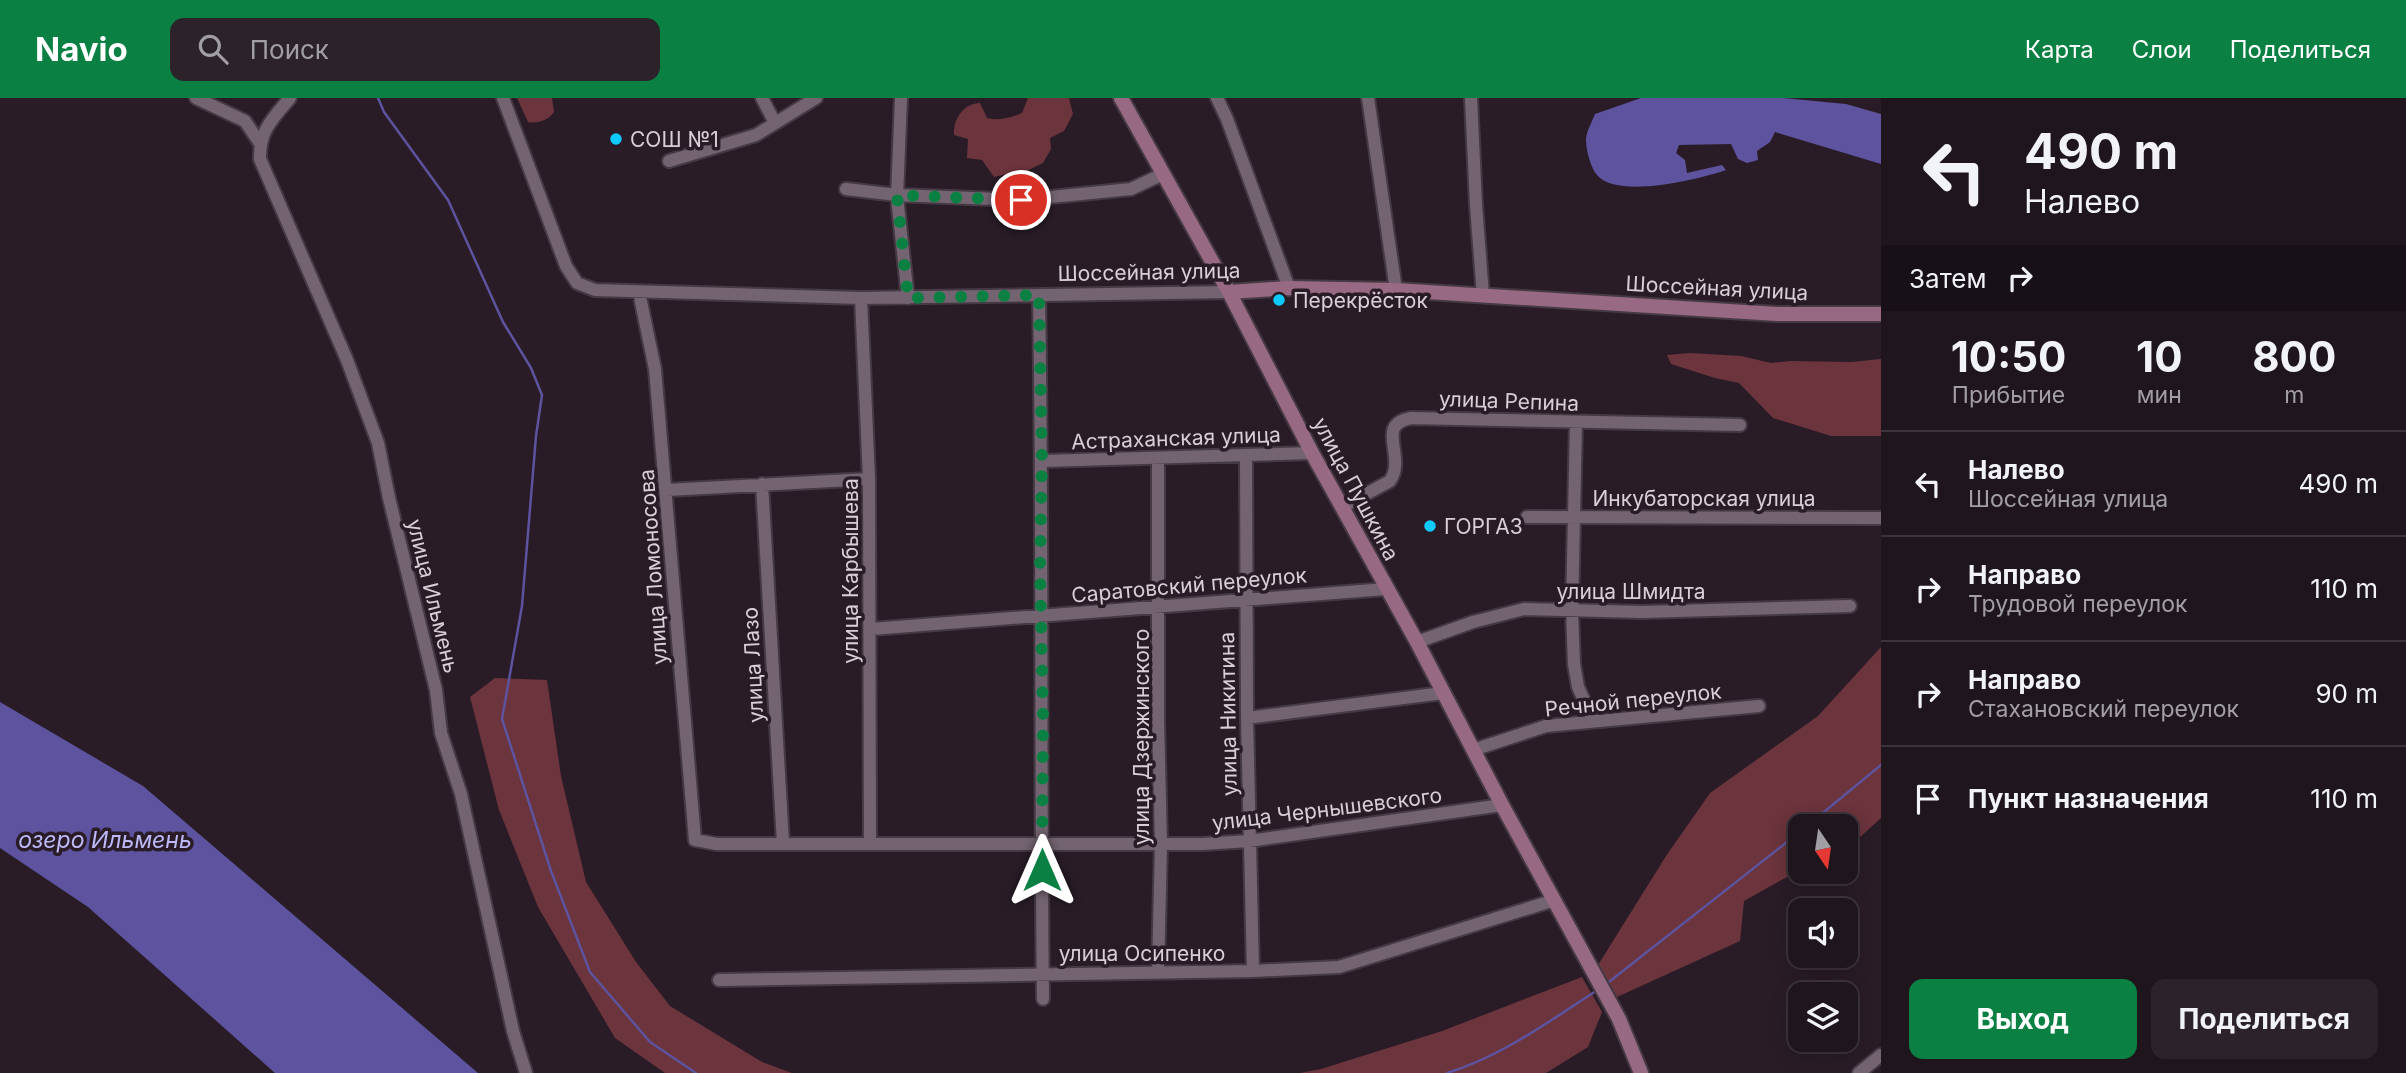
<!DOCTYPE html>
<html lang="ru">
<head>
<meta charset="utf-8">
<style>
  body { margin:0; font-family:Inter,sans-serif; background:#2c222a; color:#f1f3f6; height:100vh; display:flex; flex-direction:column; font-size:26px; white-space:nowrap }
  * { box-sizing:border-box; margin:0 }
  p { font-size:23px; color:#a19fa4 }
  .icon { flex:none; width:38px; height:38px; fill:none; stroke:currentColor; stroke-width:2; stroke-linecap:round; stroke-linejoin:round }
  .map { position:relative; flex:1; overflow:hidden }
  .sheet { display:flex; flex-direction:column; background:#1f151d; width:525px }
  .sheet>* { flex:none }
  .top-card { background:#1f151d; color:#f1f3f6; overflow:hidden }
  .needle { width:46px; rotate:167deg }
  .controls { position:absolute; left:1788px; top:716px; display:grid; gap:14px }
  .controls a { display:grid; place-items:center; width:70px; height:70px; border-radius:14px; background:#1f151d; box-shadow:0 4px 18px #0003,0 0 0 2px #3c343b; font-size:35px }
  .pin { position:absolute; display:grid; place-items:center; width:60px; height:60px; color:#fff; margin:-30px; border:4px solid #fff; border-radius:50%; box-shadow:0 2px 7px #0007 }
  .me { position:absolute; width:77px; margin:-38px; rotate:0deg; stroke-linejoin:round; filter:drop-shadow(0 0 5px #0008) }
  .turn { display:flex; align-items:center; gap:24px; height:147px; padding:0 28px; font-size:32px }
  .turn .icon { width:91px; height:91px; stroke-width:2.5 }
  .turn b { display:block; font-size:49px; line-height:60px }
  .then { display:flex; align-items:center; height:66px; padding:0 28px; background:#0003; gap:14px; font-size:26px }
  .eta { display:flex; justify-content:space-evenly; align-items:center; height:119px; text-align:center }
  .eta b { font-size:42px; font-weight:700; line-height:49px }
  .button { display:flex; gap:14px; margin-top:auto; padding:14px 28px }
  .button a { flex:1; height:80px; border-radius:14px; background:#0b8043; color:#fff; font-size:28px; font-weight:700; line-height:80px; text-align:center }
  .button a+a { background:#2c222a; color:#f1f3f6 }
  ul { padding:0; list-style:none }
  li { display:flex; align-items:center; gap:21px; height:105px; padding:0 28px; border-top:2px solid #3c343b }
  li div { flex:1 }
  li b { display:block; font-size:26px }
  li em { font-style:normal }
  header { display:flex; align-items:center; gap:42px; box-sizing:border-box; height:98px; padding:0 35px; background:#0b8043; color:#fff }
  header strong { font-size:33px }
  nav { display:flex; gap:38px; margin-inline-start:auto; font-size:24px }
  .search { width:490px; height:63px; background:#2c222a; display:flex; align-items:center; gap:18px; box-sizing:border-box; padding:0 24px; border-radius:14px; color:#a19fa4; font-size:26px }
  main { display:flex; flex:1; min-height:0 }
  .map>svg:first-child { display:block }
</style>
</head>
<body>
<header>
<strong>Navio</strong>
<div class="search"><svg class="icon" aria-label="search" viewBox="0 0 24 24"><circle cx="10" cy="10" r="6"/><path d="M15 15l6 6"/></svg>Поиск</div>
<nav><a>Карта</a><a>Слои</a><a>Поделиться</a></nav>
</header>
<main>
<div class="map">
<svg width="1881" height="975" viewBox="0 0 1881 975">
  <rect width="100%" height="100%" fill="#291c27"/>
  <!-- green -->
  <path fill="#6c343c" d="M517,0H552L554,14C549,22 537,26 528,24Z
    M1028,0H1069L1073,16L1064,33L1050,40L1051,51L1043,65L1016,78L1007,76L994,79L982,62L967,60L968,41L954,37C953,21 964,5 980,5L987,20C1000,23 1010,20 1022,15Z
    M1690,255L1741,258L1771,265L1791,263L1851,264L1881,261V338H1831L1773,320L1739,285L1715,280L1671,266L1667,257Z
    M1881,549V720L1859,740L1846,747V728H1801V771L1744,803L1740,843L1617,899L1598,867L1666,758L1710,695L1818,618Z
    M495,580L547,582L561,678L586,784L636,864L670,908L762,964L792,975H665L615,940L538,809L499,712L470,599Z
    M1582,879L1602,914L1588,949L1546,975H1300L1321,971L1442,933Z"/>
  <!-- water -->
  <path fill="#5d539e" d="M1641,0H1783L1846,6L1881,16V66L1775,34L1770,44L1757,53L1758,62L1747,65L1738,61L1731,46L1679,47L1676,55L1685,62L1687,75L1722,67L1726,72C1700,81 1619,101 1598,78C1591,71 1586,52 1586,42C1586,34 1592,24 1595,16Z
    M0,604L143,688L478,975H275L88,809L0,750Z"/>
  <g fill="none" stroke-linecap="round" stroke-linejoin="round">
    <!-- stream -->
    <path stroke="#5d539e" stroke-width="2.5" d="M378,0L384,14L448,102L503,224L531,270L542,297L536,338L522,508L502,621L551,773L590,874L650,944L696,975
      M1807,728L1881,667
      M1605,887L1801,733
      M1447,975C1502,958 1548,924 1596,893"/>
    <defs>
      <path id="minor" d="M196,0L245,23L259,44
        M290,0C273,20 259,33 260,61L347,262L378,345L389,400L436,592L441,635L461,696L513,933L526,975
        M503,0L566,168L577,185L595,192L861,200L1229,194
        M762,0L775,25
        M901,0L897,99L908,200
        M1217,0L1227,21L1289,190
        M1368,0L1396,192
        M1471,0L1476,107L1483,198
        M669,63L756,37L816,0
        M846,91L897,97L1021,102L1131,91L1163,76
        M639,194L655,271L695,742L717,746H1202L1249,743L1502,707
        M1039,197C1043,432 1040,667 1043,901
        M861,200L869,381L870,746
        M1576,324L1572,513L1574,566L1578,589L1593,622
        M1246,358L1247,620L1253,873
        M1042,363L1312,355
        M762,386L783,745
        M667,392L869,381
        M1342,409L1390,383C1407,358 1374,327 1411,320L1740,327
        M1527,419L1881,420
        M871,531L1386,491
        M1417,544L1473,524L1524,511L1642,514L1850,508
        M1247,620L1443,595
        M1473,652L1546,628L1759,608
        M1158,874L1161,746L1158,622V361
        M719,882L1253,873L1339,869L1555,802
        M1859,975L1881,957"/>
      <path id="major" d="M1121,0L1229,194L1312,355L1417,544L1502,707L1619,921L1641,975
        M1229,194L1289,190L1396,192L1777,216H1881"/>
    </defs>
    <!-- minor casing -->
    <use href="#minor" stroke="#453a44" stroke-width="16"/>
    <!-- major casing -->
    <use href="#major" stroke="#453a44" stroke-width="18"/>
    <!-- minor -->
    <use href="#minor" stroke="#746472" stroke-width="12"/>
    <!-- major -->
    <use href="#major" stroke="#986982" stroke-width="14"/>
  </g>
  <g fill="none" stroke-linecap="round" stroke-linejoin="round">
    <!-- route -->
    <path stroke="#0b8043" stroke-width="12" stroke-dasharray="0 21.6" d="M1021,102L897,97L908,200L1039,197L1042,363L1040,469L1043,618L1042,772"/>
  </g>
  <!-- markers -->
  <g fill="#0dcafa" stroke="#291c27" stroke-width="2.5">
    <circle cx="616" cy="41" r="7"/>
    <circle cx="1279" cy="202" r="7"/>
    <circle cx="1430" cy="428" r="7"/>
  </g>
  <g text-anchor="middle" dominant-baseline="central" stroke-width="7" stroke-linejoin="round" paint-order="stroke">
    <!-- poi labels -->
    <g font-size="21" fill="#d9cfd7" stroke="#291c27" text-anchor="start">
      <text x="630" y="41">СОШ №1</text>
      <text x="1293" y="202">Перекрёсток</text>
      <text x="1444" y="428">ГОРГАЗ</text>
    </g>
    <!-- street labels -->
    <g font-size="21" fill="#d9cfd7" stroke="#291c27">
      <text transform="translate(1149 174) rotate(-1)">Шоссейная улица</text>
      <text transform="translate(1717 190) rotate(3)">Шоссейная улица</text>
      <text transform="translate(1509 303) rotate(2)">улица Репина</text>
      <text transform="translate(1176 340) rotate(-2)">Астраханская улица</text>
      <text transform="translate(1356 391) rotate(62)">улица Пушкина</text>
      <text x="1704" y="400">Инкубаторская улица</text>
      <text transform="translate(653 469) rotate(-94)">улица Ломоносова</text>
      <text transform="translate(850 473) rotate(-90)">улица Карбышева</text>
      <text transform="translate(1189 487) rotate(-5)">Саратовский переулок</text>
      <text x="1631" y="493">улица Шмидта</text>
      <text transform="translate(433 498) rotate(76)">улица Ильмень</text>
      <text transform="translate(753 567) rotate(-93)">улица Лазо</text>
      <text transform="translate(1633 602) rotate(-6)">Речной переулок</text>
      <text transform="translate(1228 616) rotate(-91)">улица Никитина</text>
      <text transform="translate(1141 639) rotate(-90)">улица Дзержинского</text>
      <text transform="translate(1327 711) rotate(-7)">улица Чернышевского</text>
      <text x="1142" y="855">улица Осипенко</text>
    </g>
    <!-- water labels -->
    <g font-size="23" font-style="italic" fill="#bebaf9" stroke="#291c27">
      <text x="105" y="742">озеро Ильмень</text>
    </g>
  </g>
</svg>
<div class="controls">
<a><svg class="needle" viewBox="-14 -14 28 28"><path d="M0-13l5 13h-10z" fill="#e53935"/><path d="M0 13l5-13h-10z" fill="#a19fa4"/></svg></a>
<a><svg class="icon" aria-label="sound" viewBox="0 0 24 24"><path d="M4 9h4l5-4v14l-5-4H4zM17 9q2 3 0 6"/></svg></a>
<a><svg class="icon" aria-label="layers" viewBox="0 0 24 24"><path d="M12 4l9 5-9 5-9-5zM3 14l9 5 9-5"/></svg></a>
</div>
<div class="pin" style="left:1021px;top:102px;background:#d93025"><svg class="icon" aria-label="arrive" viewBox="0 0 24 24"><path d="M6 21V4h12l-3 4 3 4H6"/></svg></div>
<svg class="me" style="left:1042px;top:772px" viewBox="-20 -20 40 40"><path d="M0-17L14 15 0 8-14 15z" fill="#0b8043" stroke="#fff" stroke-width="4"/></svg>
</div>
<section class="sheet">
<div class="top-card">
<div class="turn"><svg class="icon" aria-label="left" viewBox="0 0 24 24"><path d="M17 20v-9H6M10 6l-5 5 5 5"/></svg><div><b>490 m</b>Налево</div></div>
<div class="then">Затем<svg class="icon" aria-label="right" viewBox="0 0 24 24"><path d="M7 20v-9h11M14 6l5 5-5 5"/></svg></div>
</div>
<div class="eta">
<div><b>10:50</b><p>Прибытие</p></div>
<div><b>10</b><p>мин</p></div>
<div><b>800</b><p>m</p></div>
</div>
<ul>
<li><svg class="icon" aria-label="left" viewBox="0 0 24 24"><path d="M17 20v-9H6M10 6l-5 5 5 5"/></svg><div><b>Налево</b><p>Шоссейная улица</p></div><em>490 m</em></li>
<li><svg class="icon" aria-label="right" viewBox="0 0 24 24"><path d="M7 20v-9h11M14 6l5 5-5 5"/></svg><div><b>Направо</b><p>Трудовой переулок</p></div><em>110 m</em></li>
<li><svg class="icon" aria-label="right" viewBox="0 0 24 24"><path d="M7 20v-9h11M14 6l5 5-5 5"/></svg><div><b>Направо</b><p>Стахановский переулок</p></div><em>90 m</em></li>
<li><svg class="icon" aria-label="arrive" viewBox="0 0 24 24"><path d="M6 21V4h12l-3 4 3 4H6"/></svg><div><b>Пункт назначения</b></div><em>110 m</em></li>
</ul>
<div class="button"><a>Выход</a><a>Поделиться</a></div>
</section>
</main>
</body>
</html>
